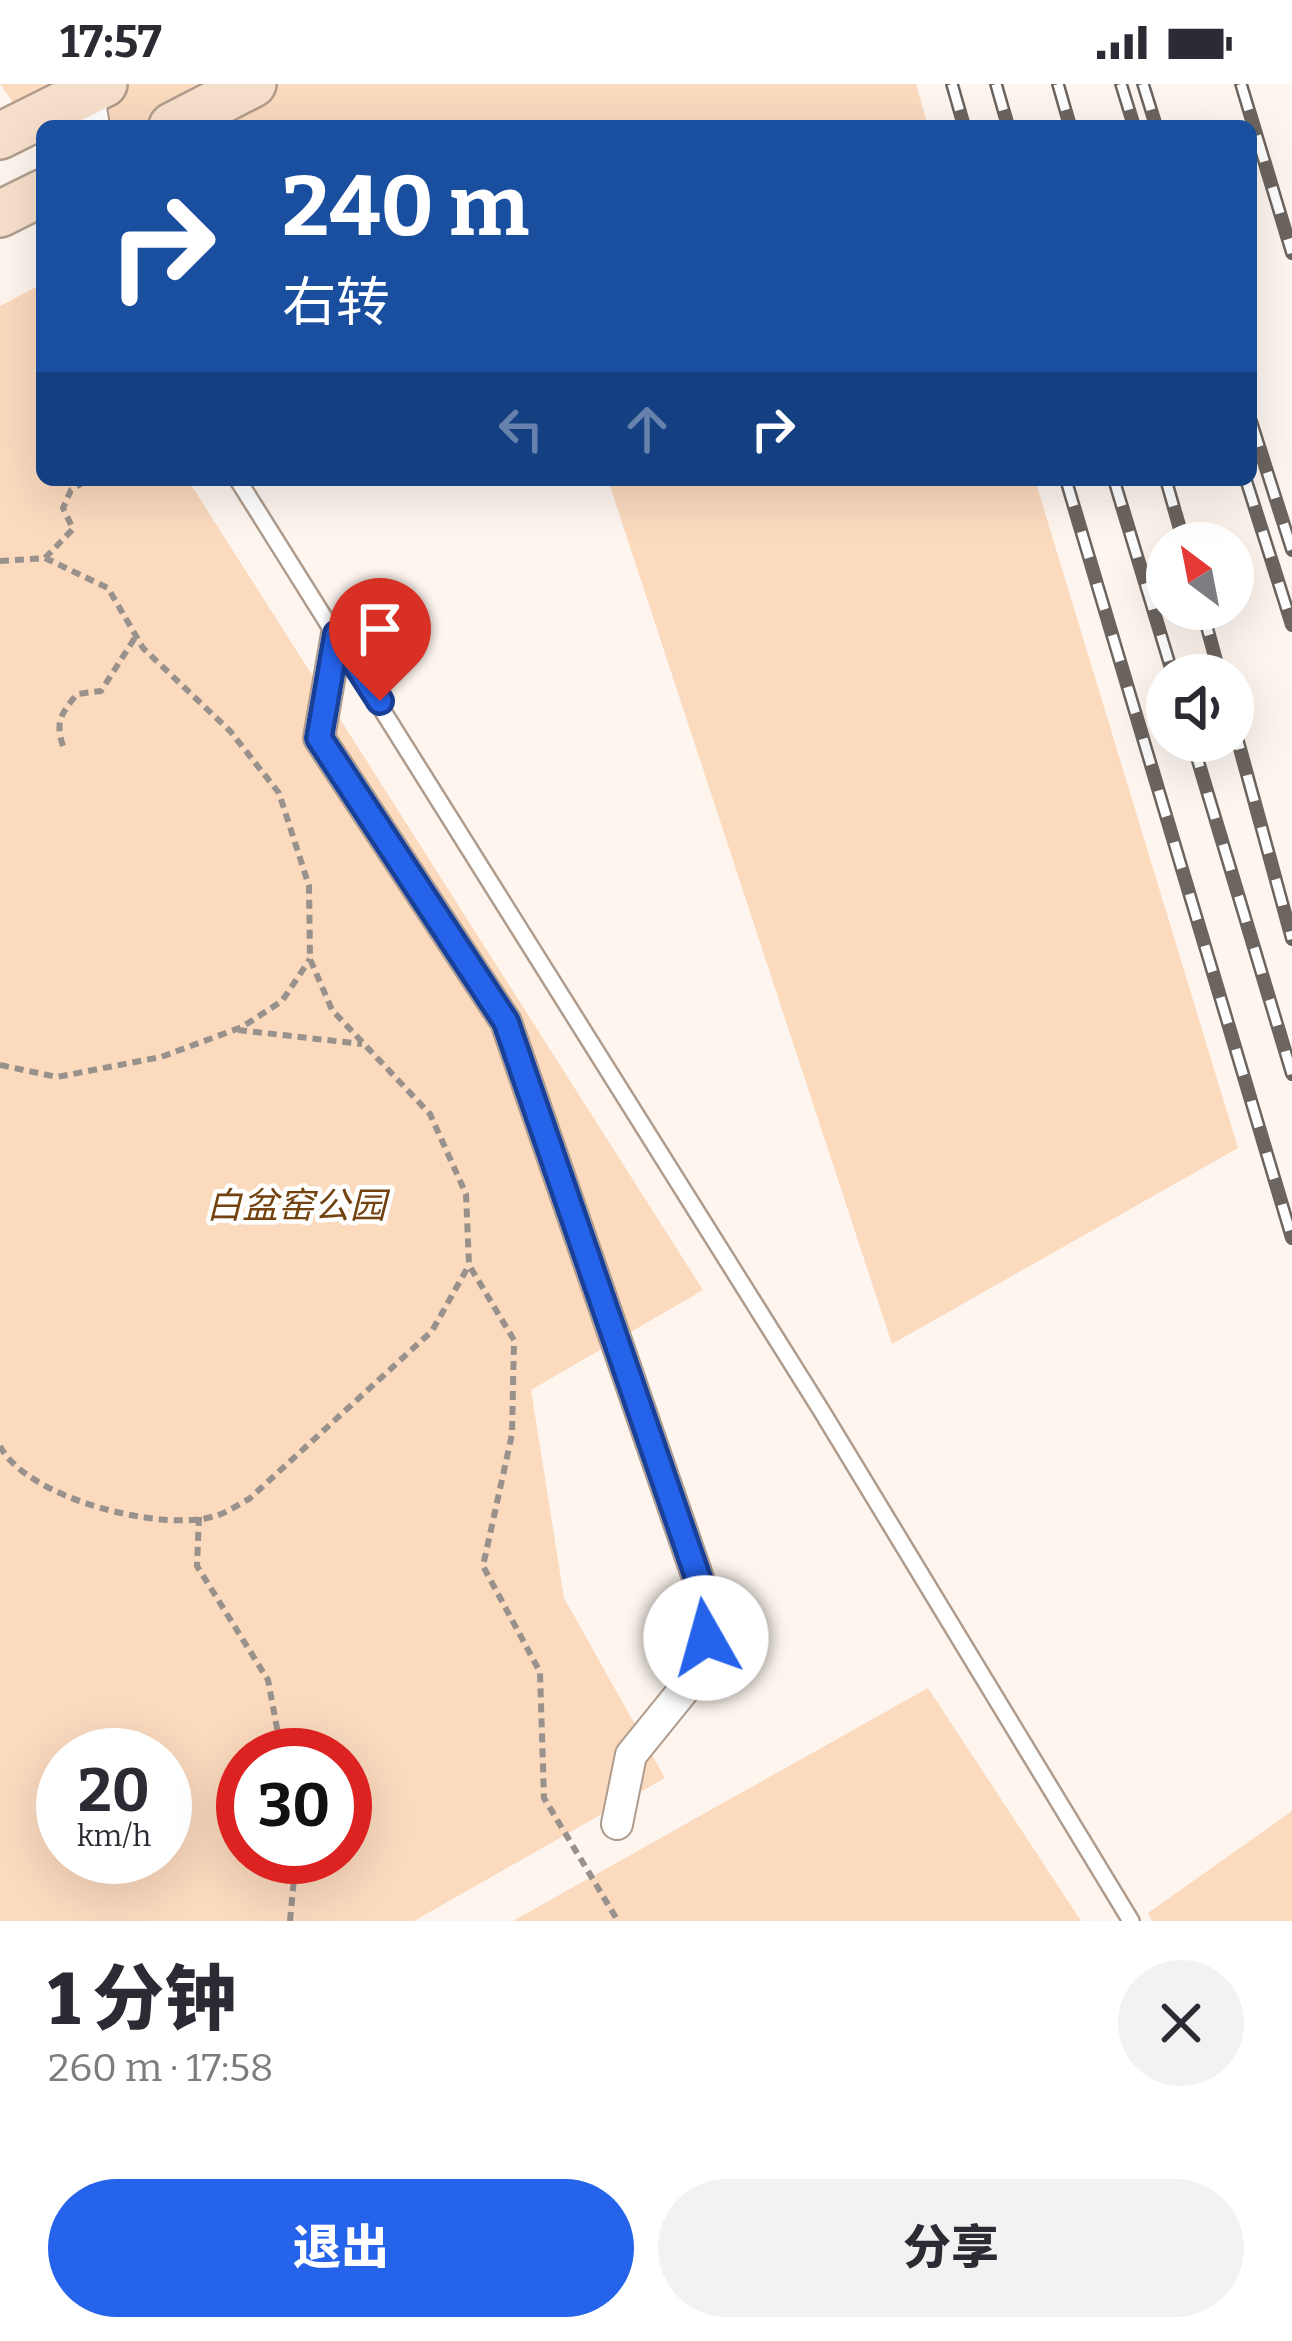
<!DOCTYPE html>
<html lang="zh">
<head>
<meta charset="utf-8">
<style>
  body { margin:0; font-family:Bitter,"Noto Sans SC",serif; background:#f2f2f3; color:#2b2b33; height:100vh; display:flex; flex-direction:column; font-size:45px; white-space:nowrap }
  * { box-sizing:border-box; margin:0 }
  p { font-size:39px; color:#7c7c81 }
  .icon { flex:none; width:66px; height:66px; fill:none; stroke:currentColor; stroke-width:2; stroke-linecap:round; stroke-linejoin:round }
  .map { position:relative; height:1837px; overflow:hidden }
  .drawer { display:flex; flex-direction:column; background:#fff; flex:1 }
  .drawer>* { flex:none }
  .hud { position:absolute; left:36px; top:36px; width:1221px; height:366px; border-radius:18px; box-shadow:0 12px 48px #0002; background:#1a4fa0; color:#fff; overflow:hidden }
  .needle { width:78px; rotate:328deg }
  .fabs { position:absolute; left:1146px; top:438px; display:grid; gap:24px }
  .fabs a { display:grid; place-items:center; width:108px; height:108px; border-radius:50%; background:#fff; box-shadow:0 12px 48px #0002; font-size:60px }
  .speed { position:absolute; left:36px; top:1644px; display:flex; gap:24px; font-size:60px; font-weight:700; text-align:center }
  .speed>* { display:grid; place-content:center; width:156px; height:156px; border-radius:50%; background:#fff; box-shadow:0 12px 48px #0002; line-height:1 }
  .speed small { font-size:30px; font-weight:400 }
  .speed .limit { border:18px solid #d22; background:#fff; color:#111 }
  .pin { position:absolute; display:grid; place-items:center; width:102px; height:102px; color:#fff; margin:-123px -51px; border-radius:50% 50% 50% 0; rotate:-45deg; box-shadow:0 0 12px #0007 }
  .pin .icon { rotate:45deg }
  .me { position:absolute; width:132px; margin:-66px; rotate:353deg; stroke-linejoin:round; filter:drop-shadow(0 0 9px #0008) }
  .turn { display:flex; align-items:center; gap:42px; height:252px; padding:0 48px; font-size:54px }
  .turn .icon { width:156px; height:156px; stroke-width:2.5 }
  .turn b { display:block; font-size:84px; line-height:102px }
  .lanes { display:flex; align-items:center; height:114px; padding:0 48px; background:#0003; justify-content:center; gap:60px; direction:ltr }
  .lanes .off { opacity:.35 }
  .round { display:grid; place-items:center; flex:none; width:126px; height:126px; border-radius:63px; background:#f2f2f3 }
  .head { display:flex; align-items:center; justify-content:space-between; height:204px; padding:0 48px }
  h1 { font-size:72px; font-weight:800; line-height:90px }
  .primary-button { display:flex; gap:24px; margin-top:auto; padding:24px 48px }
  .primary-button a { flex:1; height:138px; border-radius:72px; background:#2563eb; color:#fff; font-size:48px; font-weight:800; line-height:138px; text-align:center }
  .primary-button a+a { background:#f2f2f3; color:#2b2b33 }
  .status { display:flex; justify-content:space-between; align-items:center; height:84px; padding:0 60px; background:#fff; direction:ltr }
  .status svg { height:33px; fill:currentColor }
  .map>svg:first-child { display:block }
</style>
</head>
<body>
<div class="status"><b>17:57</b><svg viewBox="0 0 49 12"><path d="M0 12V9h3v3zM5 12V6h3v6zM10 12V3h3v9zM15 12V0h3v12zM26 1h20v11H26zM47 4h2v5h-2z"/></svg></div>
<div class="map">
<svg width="1292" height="1837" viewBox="0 0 1292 1837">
  <rect width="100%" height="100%" fill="#fdf5ee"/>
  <!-- green -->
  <path fill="#fbdabe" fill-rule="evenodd" d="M0,0H916L928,42H42V59Z
    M42,200V396H188L703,1206L531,1306L564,1514L665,1694L414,1837H0V222ZM63,1671H165V1773H63ZM243,1671H345V1773H243Z
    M608,396H1035L1238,1064L892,1260Z
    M928,1604L1081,1837H513Z
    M1292,1727V1837H1152L1148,1829Z"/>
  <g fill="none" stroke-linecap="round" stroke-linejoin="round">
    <defs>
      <path id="lane" d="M238,396L821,1326L1131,1837"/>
      <path id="street" d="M87,0L94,42
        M337,550L319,654L506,938L709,1526L703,1582L631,1671L617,1740"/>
      <path id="secondary" d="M172,42L253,0
        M0,52L104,0
        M0,130L42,109"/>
    </defs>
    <!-- lane casing -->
    <use href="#lane" stroke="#af9c8d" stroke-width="20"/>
    <!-- street casing -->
    <use href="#street" stroke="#af9c8d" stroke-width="34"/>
    <!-- secondary casing -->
    <use href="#secondary" stroke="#af9c8d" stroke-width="50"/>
    <!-- path -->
    <path stroke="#99918b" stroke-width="6" stroke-dasharray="9 6" stroke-linecap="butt" d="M45,474L73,445L63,424L71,406L87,396
      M0,477L45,474L108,504L143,564L230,647L279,709L309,802L310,875L332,926L430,1030L466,1110L469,1181L514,1256L512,1350L483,1482L540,1588L544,1714L618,1837
      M63,662C55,637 61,630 77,610L101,607L136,552
      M238,946L362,960
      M0,981L57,993L161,973L242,943L282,917L310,875
      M0,1362C26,1414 162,1449 215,1432C227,1429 239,1420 249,1415L432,1247L469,1181
      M199,1433L197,1482L268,1596L282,1671
      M290,1837L296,1773"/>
    <!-- lane -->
    <use href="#lane" stroke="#fff" stroke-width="15"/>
    <!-- street -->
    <use href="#street" stroke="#fff" stroke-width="30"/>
    <!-- secondary -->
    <use href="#secondary" stroke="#f7e0cb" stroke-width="45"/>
    <defs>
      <path id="rail" d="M952,0L964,42
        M996,0L1008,42
        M1058,0L1070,42
        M1121,0L1134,42
        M1143,0L1156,42
        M1241,0L1292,169
        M1251,337L1292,466
        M1066,396L1292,1154
        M1114,396L1173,591
        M1166,396L1184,459
        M1246,396L1292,541
        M1202,525L1220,591
        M1233,639L1292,855
        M1192,657L1292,990"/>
    </defs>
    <!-- rail casing -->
    <use href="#rail" stroke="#6c645e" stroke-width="14"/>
    <!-- rail -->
    <use href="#rail" stroke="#fff" stroke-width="9" stroke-dasharray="27" stroke-linecap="butt"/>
  </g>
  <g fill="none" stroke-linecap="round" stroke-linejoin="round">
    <defs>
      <path id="route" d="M380,617L337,550L319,654L506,938L709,1526L706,1554"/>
    </defs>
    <!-- route casing -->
    <use href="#route" stroke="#184099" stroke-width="30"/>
    <!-- route -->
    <use href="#route" stroke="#2563eb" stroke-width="21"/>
  </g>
  <g text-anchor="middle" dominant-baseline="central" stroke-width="9" stroke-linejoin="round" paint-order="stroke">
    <!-- park labels -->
    <g font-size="36" font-style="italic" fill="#73430f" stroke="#fff">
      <text x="296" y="1122">白盆窑公园</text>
    </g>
  </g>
</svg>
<div class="fabs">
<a><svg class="needle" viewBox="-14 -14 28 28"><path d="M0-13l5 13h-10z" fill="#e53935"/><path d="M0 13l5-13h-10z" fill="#7c7c81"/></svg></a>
<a><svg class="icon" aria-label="sound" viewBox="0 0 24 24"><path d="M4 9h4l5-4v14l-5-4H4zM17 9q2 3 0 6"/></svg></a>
</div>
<div class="speed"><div>20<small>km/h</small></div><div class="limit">30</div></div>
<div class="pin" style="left:380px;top:617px;background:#d93025"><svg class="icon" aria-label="arrive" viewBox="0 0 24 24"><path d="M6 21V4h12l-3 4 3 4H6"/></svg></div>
<svg class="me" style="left:706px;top:1554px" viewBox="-20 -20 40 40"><circle r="19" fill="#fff"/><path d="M0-13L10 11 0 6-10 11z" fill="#2563eb"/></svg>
<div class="hud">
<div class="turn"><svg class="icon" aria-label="right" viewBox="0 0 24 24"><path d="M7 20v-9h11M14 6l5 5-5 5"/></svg><div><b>240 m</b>右转</div></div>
<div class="lanes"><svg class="icon off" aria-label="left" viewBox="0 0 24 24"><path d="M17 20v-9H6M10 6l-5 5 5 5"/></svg><svg class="icon off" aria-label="ahead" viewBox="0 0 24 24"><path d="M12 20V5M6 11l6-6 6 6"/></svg><svg class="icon" aria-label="right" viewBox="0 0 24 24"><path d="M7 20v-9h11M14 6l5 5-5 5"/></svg></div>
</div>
</div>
<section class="drawer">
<div class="head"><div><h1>1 分钟</h1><p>260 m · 17:58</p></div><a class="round"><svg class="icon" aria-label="close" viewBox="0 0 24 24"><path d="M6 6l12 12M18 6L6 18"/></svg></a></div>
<div class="primary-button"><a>退出</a><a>分享</a></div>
</section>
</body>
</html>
